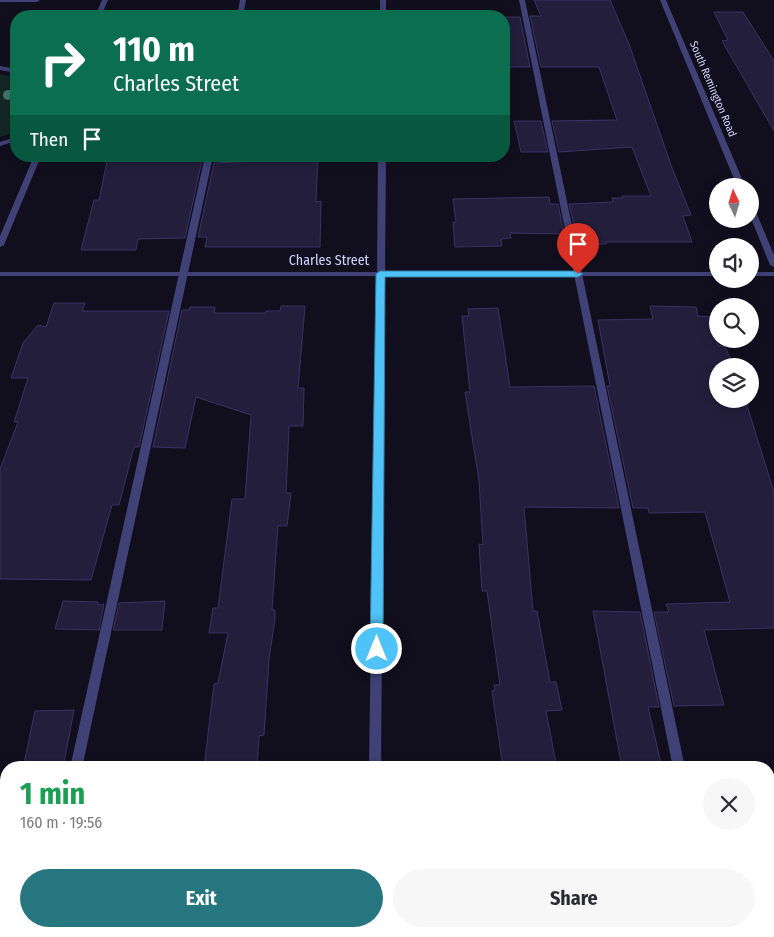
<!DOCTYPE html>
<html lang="en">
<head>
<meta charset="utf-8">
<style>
  body { margin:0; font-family:"Fira Sans Condensed",sans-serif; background:#f7f7f7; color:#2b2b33; height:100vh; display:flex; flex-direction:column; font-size:19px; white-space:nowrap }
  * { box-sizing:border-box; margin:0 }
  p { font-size:16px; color:#7c7c81 }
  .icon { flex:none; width:28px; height:28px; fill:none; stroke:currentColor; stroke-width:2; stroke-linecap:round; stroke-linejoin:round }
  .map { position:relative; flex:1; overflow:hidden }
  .drawer { position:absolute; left:0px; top:761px; width:775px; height:176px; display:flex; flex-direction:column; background:#fff; border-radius:20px 20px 0 0; box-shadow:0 2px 12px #0003 }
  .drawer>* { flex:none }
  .hud { position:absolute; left:10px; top:10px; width:500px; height:152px; border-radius:20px; box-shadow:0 2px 12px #0003; background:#0b6e4f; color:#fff; overflow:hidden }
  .needle { width:32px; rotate:356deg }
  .tools { position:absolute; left:709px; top:178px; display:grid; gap:10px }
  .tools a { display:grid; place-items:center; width:50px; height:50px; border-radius:50%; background:#fff; box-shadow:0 2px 12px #0003; font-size:25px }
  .pin { position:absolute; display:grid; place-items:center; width:42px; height:42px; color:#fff; margin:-51px -21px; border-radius:50% 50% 50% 0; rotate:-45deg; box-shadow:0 0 5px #0007 }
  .pin .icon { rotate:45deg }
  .me { position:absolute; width:55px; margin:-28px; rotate:0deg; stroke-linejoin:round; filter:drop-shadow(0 0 4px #0008) }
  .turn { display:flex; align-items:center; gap:18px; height:105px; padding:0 20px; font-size:22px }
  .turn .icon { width:65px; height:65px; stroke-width:2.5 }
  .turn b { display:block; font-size:35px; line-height:42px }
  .then { display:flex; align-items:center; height:48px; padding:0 20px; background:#0003; gap:10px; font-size:19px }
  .round { display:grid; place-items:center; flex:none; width:52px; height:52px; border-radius:26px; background:#f7f7f7 }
  .overview { display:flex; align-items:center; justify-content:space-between; height:85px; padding:0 20px }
  h1 { font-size:30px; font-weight:700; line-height:38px; color:#1e9e55 }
  .cta { display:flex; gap:10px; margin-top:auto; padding:10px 20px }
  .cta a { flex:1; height:58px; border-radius:30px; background:#25767e; color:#fff; font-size:20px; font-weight:700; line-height:58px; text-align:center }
  .cta a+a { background:#f7f7f7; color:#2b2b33 }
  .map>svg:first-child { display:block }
</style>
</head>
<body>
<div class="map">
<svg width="774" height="937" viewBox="0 0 774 937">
  <rect width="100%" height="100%" fill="#110f1e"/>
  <!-- green -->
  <path fill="#132725" d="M0,74L16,78V132L0,137Z"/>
  <!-- building -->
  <path fill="#221e3c" stroke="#3a3365" d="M534,0H610L629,44L672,168L691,215L683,216L692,242H606V244H581L579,234H576L569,204L613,202L612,198H623L622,196H651L632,147L559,152L552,121L617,120L599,67H541L530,16H541Z
    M714,12H743L774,61V131L722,41L728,40Z
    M504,17H520L530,67H504Z
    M514,121H541L548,152H521Z
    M108,156H203L185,238L138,239L136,250H81L94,200H99Z
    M275,156H318L316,202L321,201L320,247H205L207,237H198L214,163L275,160Z
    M549,197L550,204H558L564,234L510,233L511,238L501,239L502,246L455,247L453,222H456L453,199Z
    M54,303H85L82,311H169L139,447H134L119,505H112L91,580L0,579V469L18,422H14L28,378H11L23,343L38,325L46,327Z
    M281,306H305L298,388H304L303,426H289L286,493H291L287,526H278L272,610H275V619L269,659L264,735L259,736L257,768H204L214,684L218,683L228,633H209L213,608H218L232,499H245L251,415L196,397L185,448L153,447L182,310H189L190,307H215L214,313H266V311H280Z
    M650,306L696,307L698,316L718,317V346H725L733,366H718V399H745L774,492V628L704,630L724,705L674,706L654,612H669L666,604L730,602L705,512L649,513L648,508H633L607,386H610L598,320L653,319Z
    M498,308L510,387L594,386L619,508L524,507L533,611H537L550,682H556L562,710L546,711L557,768H503L492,691L495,690L494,685H500L487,591H482L479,544L483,545L479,481L465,392H470L462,316H469L468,309Z
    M63,601L98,602V605L104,604L99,630L55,629Z
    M165,601L162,630H113L119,603Z
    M593,611L640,612L659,707H648L662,768H622Z
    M74,710L63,768H23L35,711Z"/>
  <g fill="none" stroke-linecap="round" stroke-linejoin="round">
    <!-- service -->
    <path fill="#404277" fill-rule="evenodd" d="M0,0H40L37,2H0Z
      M240,0H246L243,16H237Z
      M519,0H525L685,768H673Z
      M205,156H213L82,768H70Z
      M33,931H47L46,937H32Z
      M706,931H720L721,937H707Z"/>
    <!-- minor -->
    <path fill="#404277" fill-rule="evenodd" d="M102,0H108L101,16H95Z
      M380,0H386V16H380Z
      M660,0H666L745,186H737Z
      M0,66L16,69V73L0,70Z
      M16,137V141L0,146V142Z
      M34,156H41L4,245L0,247V236Z
      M378,156H386L385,272H718V276H385L381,768H369L376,276H0V272H377Z
      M750,205L754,207L774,255V267L770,265L750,216Z
      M750,272H774V276H750Z
      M367,931H381V937H367Z"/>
  </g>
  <!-- trees -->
  <circle fill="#41786d" cx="8" cy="95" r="5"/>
  <!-- route -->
  <path fill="#4fc3f7" stroke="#337fa1" d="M380,271H578L583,274L578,277H385L383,649L381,653L377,655L372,653L370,649L376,274Z"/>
  <g text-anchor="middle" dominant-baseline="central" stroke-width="4" stroke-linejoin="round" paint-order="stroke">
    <!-- far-street labels -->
    <g font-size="11" fill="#d4d2f9" stroke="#110f1e">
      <text transform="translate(713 89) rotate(67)">South Remington Road</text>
    </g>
    <!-- street labels -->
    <g font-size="14" fill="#d4d2f9" stroke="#110f1e">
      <text x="329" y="260">Charles Street</text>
    </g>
  </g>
</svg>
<div class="tools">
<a><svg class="needle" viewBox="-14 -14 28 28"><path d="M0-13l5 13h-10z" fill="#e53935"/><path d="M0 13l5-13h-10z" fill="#7c7c81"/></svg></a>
<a><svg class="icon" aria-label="sound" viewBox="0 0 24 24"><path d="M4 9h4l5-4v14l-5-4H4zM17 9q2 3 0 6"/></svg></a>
<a><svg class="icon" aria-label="search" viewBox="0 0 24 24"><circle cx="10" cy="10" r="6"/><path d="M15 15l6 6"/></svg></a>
<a><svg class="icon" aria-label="layers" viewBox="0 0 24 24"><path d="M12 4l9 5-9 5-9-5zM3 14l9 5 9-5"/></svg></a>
</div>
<div class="pin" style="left:578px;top:274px;background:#d93025"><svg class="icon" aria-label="arrive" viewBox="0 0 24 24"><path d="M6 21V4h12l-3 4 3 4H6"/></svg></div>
<svg class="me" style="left:377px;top:649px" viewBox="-20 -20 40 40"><circle r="17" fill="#4fc3f7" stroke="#fff" stroke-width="3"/><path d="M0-11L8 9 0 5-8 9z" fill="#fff"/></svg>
<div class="hud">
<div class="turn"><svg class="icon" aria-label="right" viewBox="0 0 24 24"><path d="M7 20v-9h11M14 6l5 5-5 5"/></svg><div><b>110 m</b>Charles Street</div></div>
<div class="then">Then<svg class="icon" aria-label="arrive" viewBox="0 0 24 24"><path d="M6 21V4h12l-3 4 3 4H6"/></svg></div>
</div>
<section class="drawer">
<div class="overview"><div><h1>1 min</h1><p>160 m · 19:56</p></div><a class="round"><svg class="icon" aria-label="close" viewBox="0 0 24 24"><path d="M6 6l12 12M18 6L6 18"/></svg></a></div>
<div class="cta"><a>Exit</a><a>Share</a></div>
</section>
</div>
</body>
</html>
